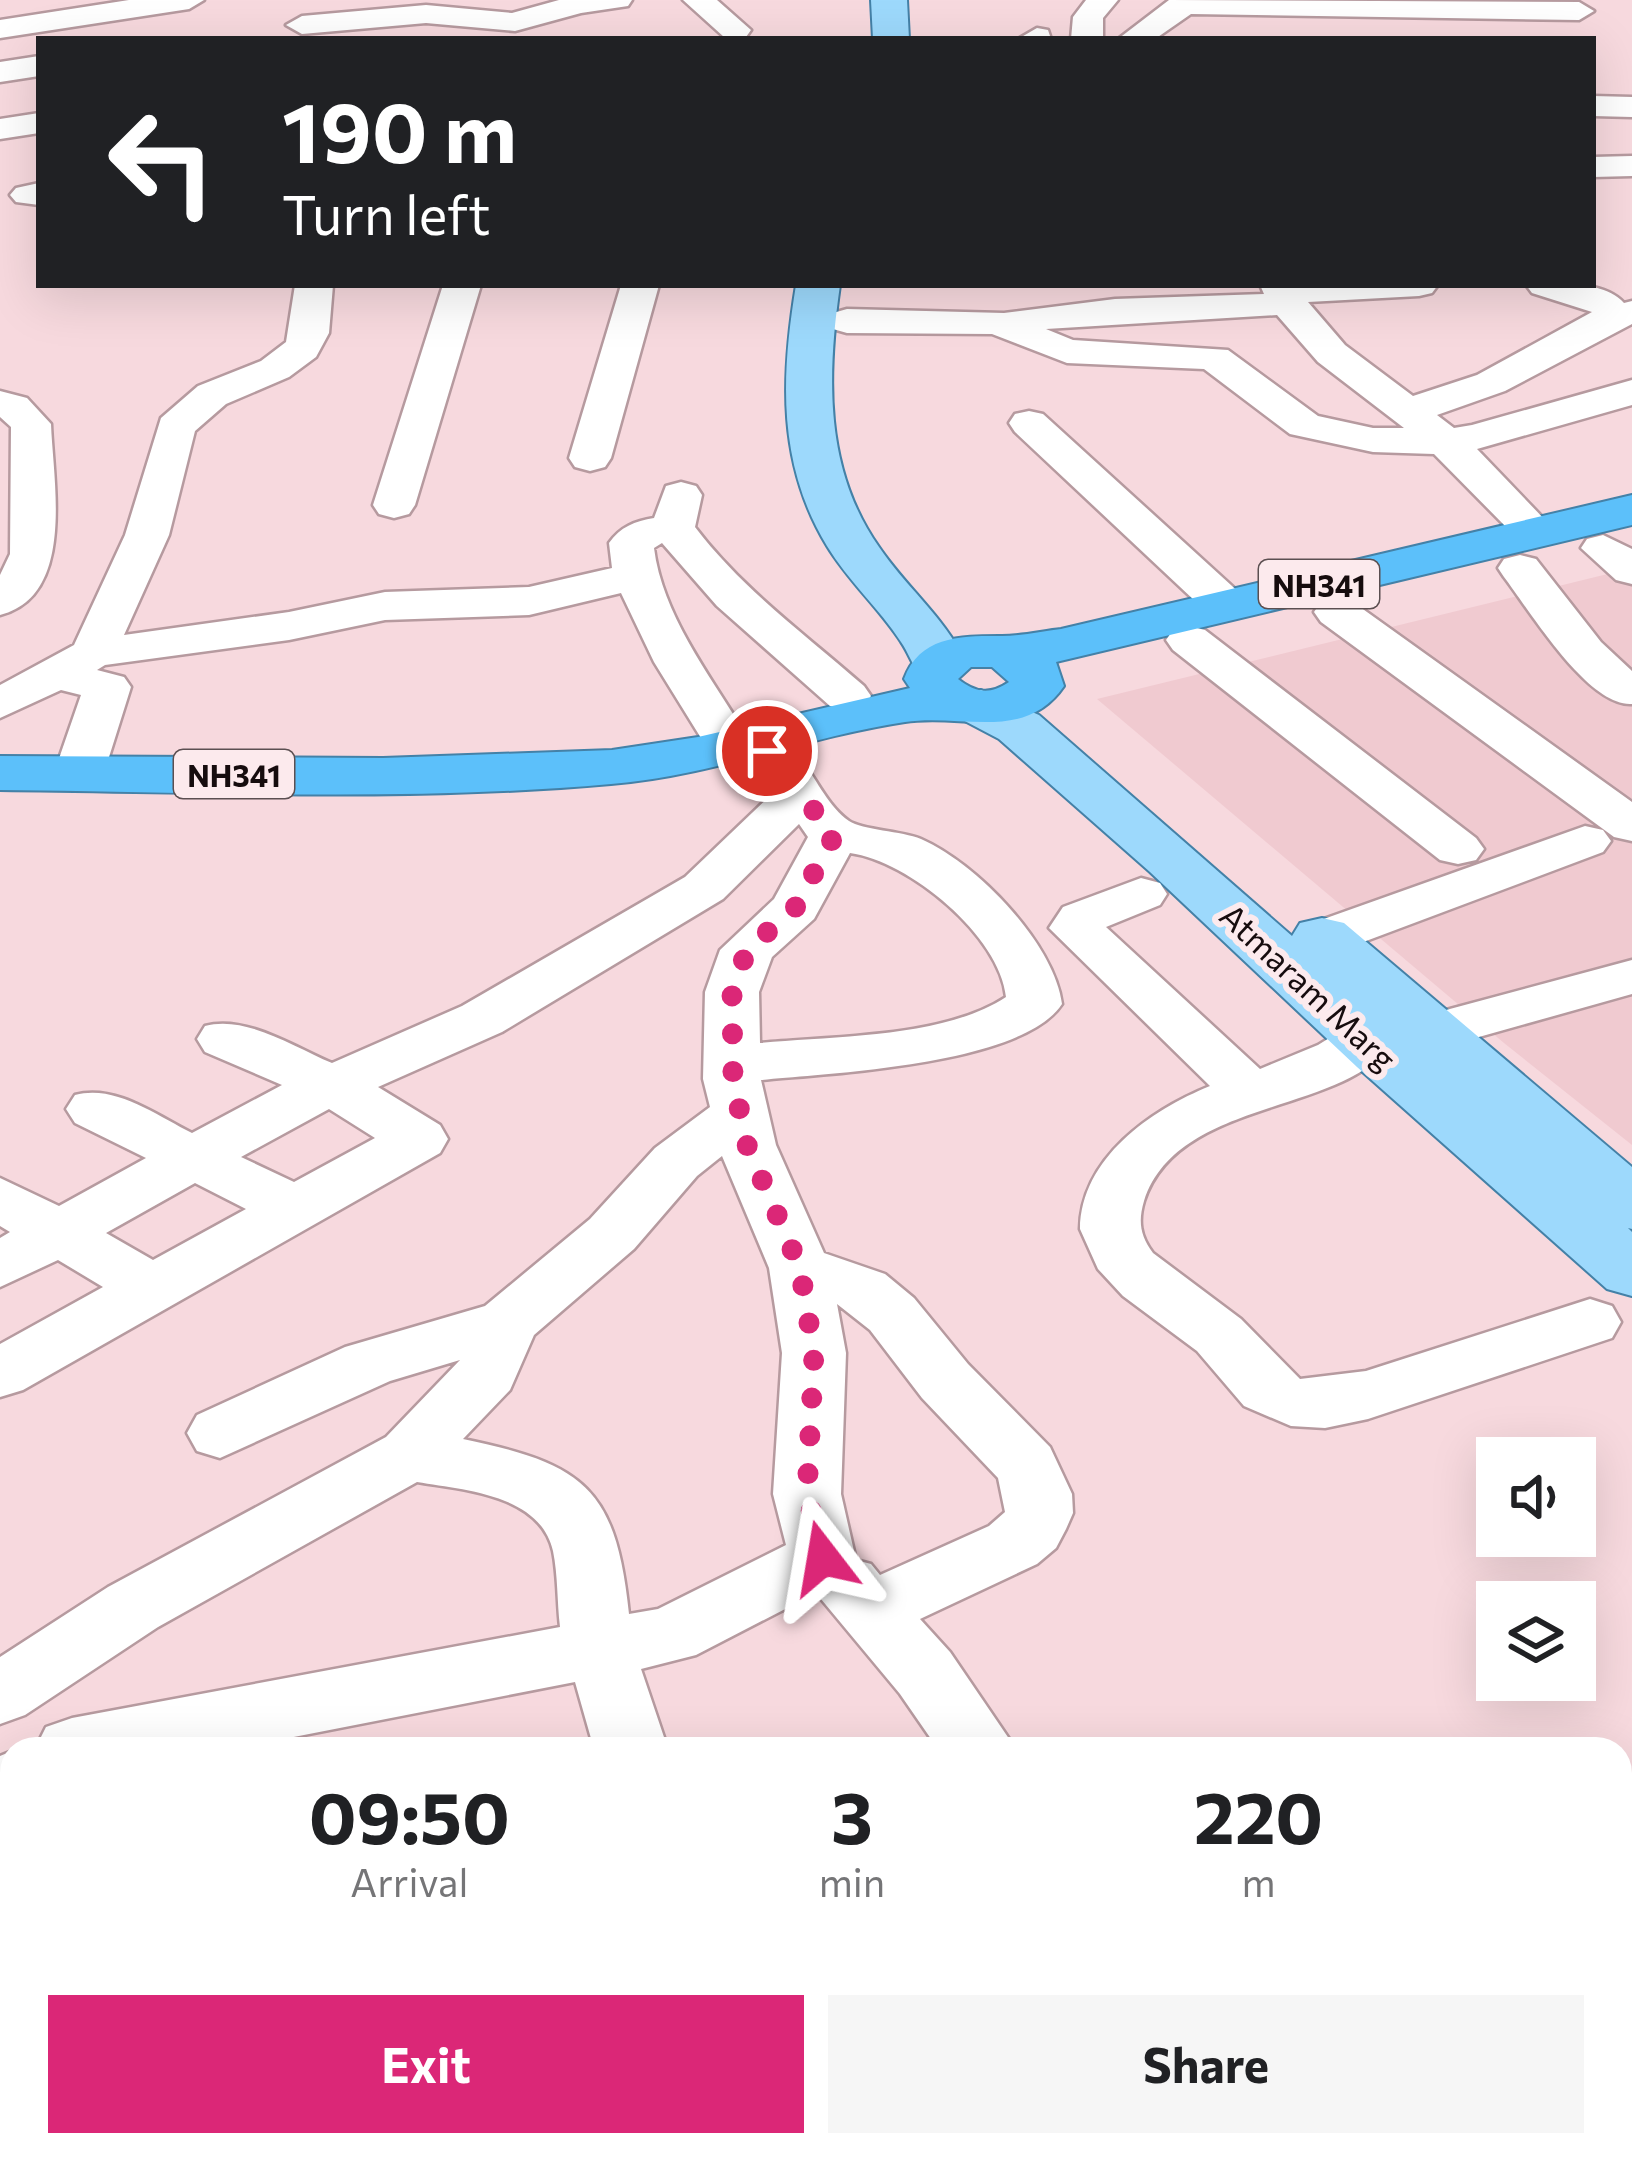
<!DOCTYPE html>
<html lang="en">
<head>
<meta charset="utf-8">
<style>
  body { margin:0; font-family:Commissioner,sans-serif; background:#f6f6f6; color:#202124; height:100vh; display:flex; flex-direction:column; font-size:45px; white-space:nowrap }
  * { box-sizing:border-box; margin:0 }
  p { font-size:39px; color:#757577 }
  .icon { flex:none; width:66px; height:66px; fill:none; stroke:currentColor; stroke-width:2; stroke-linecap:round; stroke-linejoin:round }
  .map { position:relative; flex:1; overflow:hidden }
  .panel { position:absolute; left:0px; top:1737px; width:1632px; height:420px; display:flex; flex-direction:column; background:#fff; border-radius:36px 36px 0 0; box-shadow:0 12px 48px #0002 }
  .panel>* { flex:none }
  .hud { position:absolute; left:36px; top:36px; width:1560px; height:252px; border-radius:0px; box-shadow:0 12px 48px #0002; background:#202124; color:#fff; overflow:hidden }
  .buttons { position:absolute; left:1476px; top:1437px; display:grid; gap:24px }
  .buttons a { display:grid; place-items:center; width:120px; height:120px; border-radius:0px; background:#fff; box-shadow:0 12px 48px #0002; font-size:60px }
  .pin { position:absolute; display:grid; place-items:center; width:102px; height:102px; color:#fff; margin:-51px; border:6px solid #fff; border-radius:50%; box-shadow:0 3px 12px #0007 }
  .me { position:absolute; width:132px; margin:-66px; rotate:346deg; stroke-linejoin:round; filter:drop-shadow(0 0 9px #0008) }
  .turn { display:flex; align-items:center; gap:42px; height:252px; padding:0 48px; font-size:54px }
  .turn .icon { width:156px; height:156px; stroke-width:2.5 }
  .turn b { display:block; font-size:84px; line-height:102px }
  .eta { display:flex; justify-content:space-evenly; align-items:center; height:204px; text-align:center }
  .eta b { font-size:72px; font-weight:700; line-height:84px }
  .cta { display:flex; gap:24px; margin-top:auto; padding:24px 48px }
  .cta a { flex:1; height:138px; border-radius:0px; background:#db2777; color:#fff; font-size:48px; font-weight:700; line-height:138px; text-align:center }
  .cta a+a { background:#f6f6f6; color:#202124 }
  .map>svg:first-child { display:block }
</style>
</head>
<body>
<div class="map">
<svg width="1632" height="2157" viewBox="0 0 1632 2157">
  <rect width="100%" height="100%" fill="#f7d9de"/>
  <!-- built -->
  <path fill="#f0cad0" d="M1632,568V1145L1504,1043L1097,699Z"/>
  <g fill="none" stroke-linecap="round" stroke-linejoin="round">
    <defs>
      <path id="minor" d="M129,0H204L189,9L0,38V20Z
        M559,0H632L628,6L581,13L515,31L426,23L302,34L286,25L302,16L426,5L512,13Z
        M683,0H717L751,30L746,37H724Z
        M1086,0H1118L1103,18V39H1071L1073,17Z
        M1169,0L1579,2L1594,11L1579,20L1191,14L1155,39H1118Z
        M1037,28L1048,30L1051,39H1018Z
        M39,56V76L0,82V62Z
        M1593,96L1632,97V117L1593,116Z
        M39,113V133L0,139V119Z
        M1632,156V176L1593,177V157Z
        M39,183V205L16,202L10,195L16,188Z
        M295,285H333L329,333L316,357L289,377L226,404L195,431L169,535L124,635L289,612L385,592L529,587L612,568L609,543C620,527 635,521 654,518L666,486L681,482L696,486L702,495L695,527C742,589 806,635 864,686L871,696L864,706L847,710L830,706L717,606L662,543L654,548C662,613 708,673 742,728L735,738L718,743L701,738L654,662L621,593L529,615L385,620L289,640L105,665L97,670L124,677L131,687L104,773L97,784L79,788L61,784L54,773L81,695L61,690L0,718V685L74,645L125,535L161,418L198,386L261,361L286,342Z
        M443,285H481L415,505L409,514L394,518L379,514L373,505Z
        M621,285H659L611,458L605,467L590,471L575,467L569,458Z
        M1260,285H1438L1432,293L1419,296L1308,302L1345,345L1413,396L1477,375L1592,312L1532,293L1526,285C1557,285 1602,279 1624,303L1632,301V324L1505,391L1437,415L1454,428L1472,425L1632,380V405L1477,449L1547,522L1540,531L1525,535L1510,531L1434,454L1373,452L1290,434L1204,369L1067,363L992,334L847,333L833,329L828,321L833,313L847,309L1004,313L1115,299L1264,294ZM1277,315L1318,362L1404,428H1373L1318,416L1228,350L1073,340L1046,329Z
        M0,391L27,398L51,424C53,482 76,596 0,615V575L10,554L11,427L0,417Z
        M1029,411L1043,414L1243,596L1250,606L1243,616L1227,620L1211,616L1015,432L1009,423L1015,414Z
        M1603,535L1632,549V584L1616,580L1581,548L1587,539Z
        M1520,555L1536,559L1601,642L1632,671V704C1588,707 1530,611 1504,577L1498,568L1504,559Z
        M1337,598L1353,602L1632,802V841L1614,837L1321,622L1314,612L1321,602Z
        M1189,626L1205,630L1476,838L1484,849L1476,860L1458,864L1440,860L1173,650L1166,640L1173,630Z
        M767,735C808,746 816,798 849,821C862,830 902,831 921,839C976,863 1054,943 1062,1004C1022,1065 831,1073 761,1080L776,1145L824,1253L885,1274L914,1298L968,1364L1050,1447L1072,1494L1073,1513L1066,1529L1056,1548L1037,1564L920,1619L950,1652L1016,1749H938L900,1694L816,1593L696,1655L641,1669L668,1749H594L575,1682L232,1749H35L46,1727L72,1718L560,1627C557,1602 558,1575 553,1551C540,1494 463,1490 417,1482L158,1627L25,1715L0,1724V1657L108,1587L386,1437L460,1360L390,1381L220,1458L197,1451L187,1433L197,1415L345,1347L485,1306L590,1219L655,1148L710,1107L703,1079L705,992L720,950L774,899L808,837L799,824L723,899L502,1032L378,1087L440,1125L448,1139L440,1153L23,1390L0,1397V1344L103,1287L58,1260L0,1287V1238L10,1232L0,1226V1178L59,1206L146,1158L75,1123L66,1109L75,1095C115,1084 156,1115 192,1133L282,1085L205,1052L197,1039L205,1026C246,1015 294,1047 332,1063L462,1006L685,877L774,792L743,750L750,740ZM850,853C909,861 1000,936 1006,997C944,1038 833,1036 760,1043L759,992L772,957L814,919ZM329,1109L375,1138L294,1182L241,1157ZM722,1156L769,1268L782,1353L773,1494L786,1545L658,1609L629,1614C616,1489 585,1464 463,1439L510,1390L534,1335L634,1249L697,1176ZM195,1183L246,1209L153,1260L106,1233ZM837,1304L870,1330L922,1398L998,1478L1005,1512L989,1526L880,1575L871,1564L856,1560L841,1494L846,1353Z
        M1585,826L1603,830L1611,841L1603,852L1342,950L1323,955L1304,950L1296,938L1304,926Z
        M1141,878L1160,883L1167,894L1160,905L1106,927L1260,1069L1318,1045L1347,1027L1367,1022L1387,1027L1395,1040C1347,1116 1178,1096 1144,1201C1138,1221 1140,1236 1153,1253L1241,1319L1300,1379L1366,1371L1590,1299L1612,1306L1621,1322L1612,1338L1368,1419L1325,1428L1291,1426L1244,1406L1197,1351L1123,1296L1098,1269L1080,1229C1081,1158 1151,1110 1210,1086L1049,928L1063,907Z
        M1632,960V994L1429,1051L1409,1046L1401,1033L1409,1020Z
        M12,1751V1818L0,1822V1756Z
        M0,1837L12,1842V1911L0,1906Z
        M1632,2081V2157H1604L1588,2146L1583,2157H1464L1469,2145H1620V2085Z
        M257,2145H342L347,2157H263Z
        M730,2145H819L824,2157H736Z
        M1155,2145H1239L1234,2157H1150Z"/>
      <path id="major" d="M871,0H907L909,39H873Z
        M796,285H840C827,376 824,469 879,547C904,584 938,612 960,651L965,663L957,674L938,679L919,674C912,664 908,652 901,642C879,608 848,581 827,546C777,464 781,376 796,285Z
        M981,690L1039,715L1292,936L1300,923L1322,918L1344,923L1632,1167V1229L1628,1228L1632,1232V1296L1607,1289L1357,1067L1150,872L999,739L961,719L953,707L961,695Z"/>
      <path id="highway" d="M1632,495V525L1056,662L1064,686C1025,743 962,713 905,722C806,737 712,776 611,784C409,802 203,792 0,790V756L383,758L612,750L698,737L910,688L904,679C920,635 962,636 1002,636C1022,636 1042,631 1061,629ZM971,667H992L1009,682C990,695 976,693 958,679Z"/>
    </defs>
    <!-- minor casing -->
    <use href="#minor" stroke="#b69a9f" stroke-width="5"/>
    <!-- major casing -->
    <use href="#major" stroke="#4481a7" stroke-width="4"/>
    <!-- highway casing -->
    <use href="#highway" stroke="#4481a7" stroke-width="4"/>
    <!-- minor -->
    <use href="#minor" fill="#fff" fill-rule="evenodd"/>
    <!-- major -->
    <use href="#major" fill="#9dd9fc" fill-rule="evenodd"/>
    <!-- highway -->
    <use href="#highway" fill="#5cc0fa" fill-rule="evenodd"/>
  </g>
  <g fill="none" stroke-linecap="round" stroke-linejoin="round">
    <!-- route -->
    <path stroke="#db2777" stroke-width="21" stroke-dasharray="0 37.8" d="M767,751L834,836L795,908L747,950L732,992L733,1079L747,1145L800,1268L807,1311L814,1353L807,1494L823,1558"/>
  </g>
  <g text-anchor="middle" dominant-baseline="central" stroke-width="12" stroke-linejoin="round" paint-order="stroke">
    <!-- shield labels -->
    <g fill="#fceaed" stroke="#5b4f51" stroke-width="3">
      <rect x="1259" y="560" width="120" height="48" rx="9"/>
      <rect x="174" y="750" width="120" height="48" rx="9"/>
    </g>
    <g font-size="30" font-weight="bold" fill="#160c0e">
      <text x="1319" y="584">NH341</text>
      <text x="234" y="774">NH341</text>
    </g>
    <!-- street labels -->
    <g font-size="33" fill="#160c0e" stroke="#fceaed">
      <text transform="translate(1309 986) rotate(43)">Atmaram Marg</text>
    </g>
  </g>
</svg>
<div class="buttons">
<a><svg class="icon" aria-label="sound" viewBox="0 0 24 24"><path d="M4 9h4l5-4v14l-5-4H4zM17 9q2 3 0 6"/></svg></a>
<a><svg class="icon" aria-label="layers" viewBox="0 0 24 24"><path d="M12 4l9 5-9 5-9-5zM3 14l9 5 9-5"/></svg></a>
</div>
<div class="pin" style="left:767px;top:751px;background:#d93025"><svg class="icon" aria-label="arrive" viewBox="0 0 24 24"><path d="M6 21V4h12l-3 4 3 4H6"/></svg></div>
<svg class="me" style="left:823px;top:1558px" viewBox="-20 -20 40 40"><path d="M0-17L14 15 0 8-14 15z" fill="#db2777" stroke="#fff" stroke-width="4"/></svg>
<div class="hud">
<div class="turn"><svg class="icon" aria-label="left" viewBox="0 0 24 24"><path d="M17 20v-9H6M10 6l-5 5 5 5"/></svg><div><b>190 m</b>Turn left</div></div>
</div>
<section class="panel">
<div class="eta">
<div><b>09:50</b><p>Arrival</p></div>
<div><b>3</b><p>min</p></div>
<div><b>220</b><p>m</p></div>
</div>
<div class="cta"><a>Exit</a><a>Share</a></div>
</section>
</div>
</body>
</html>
